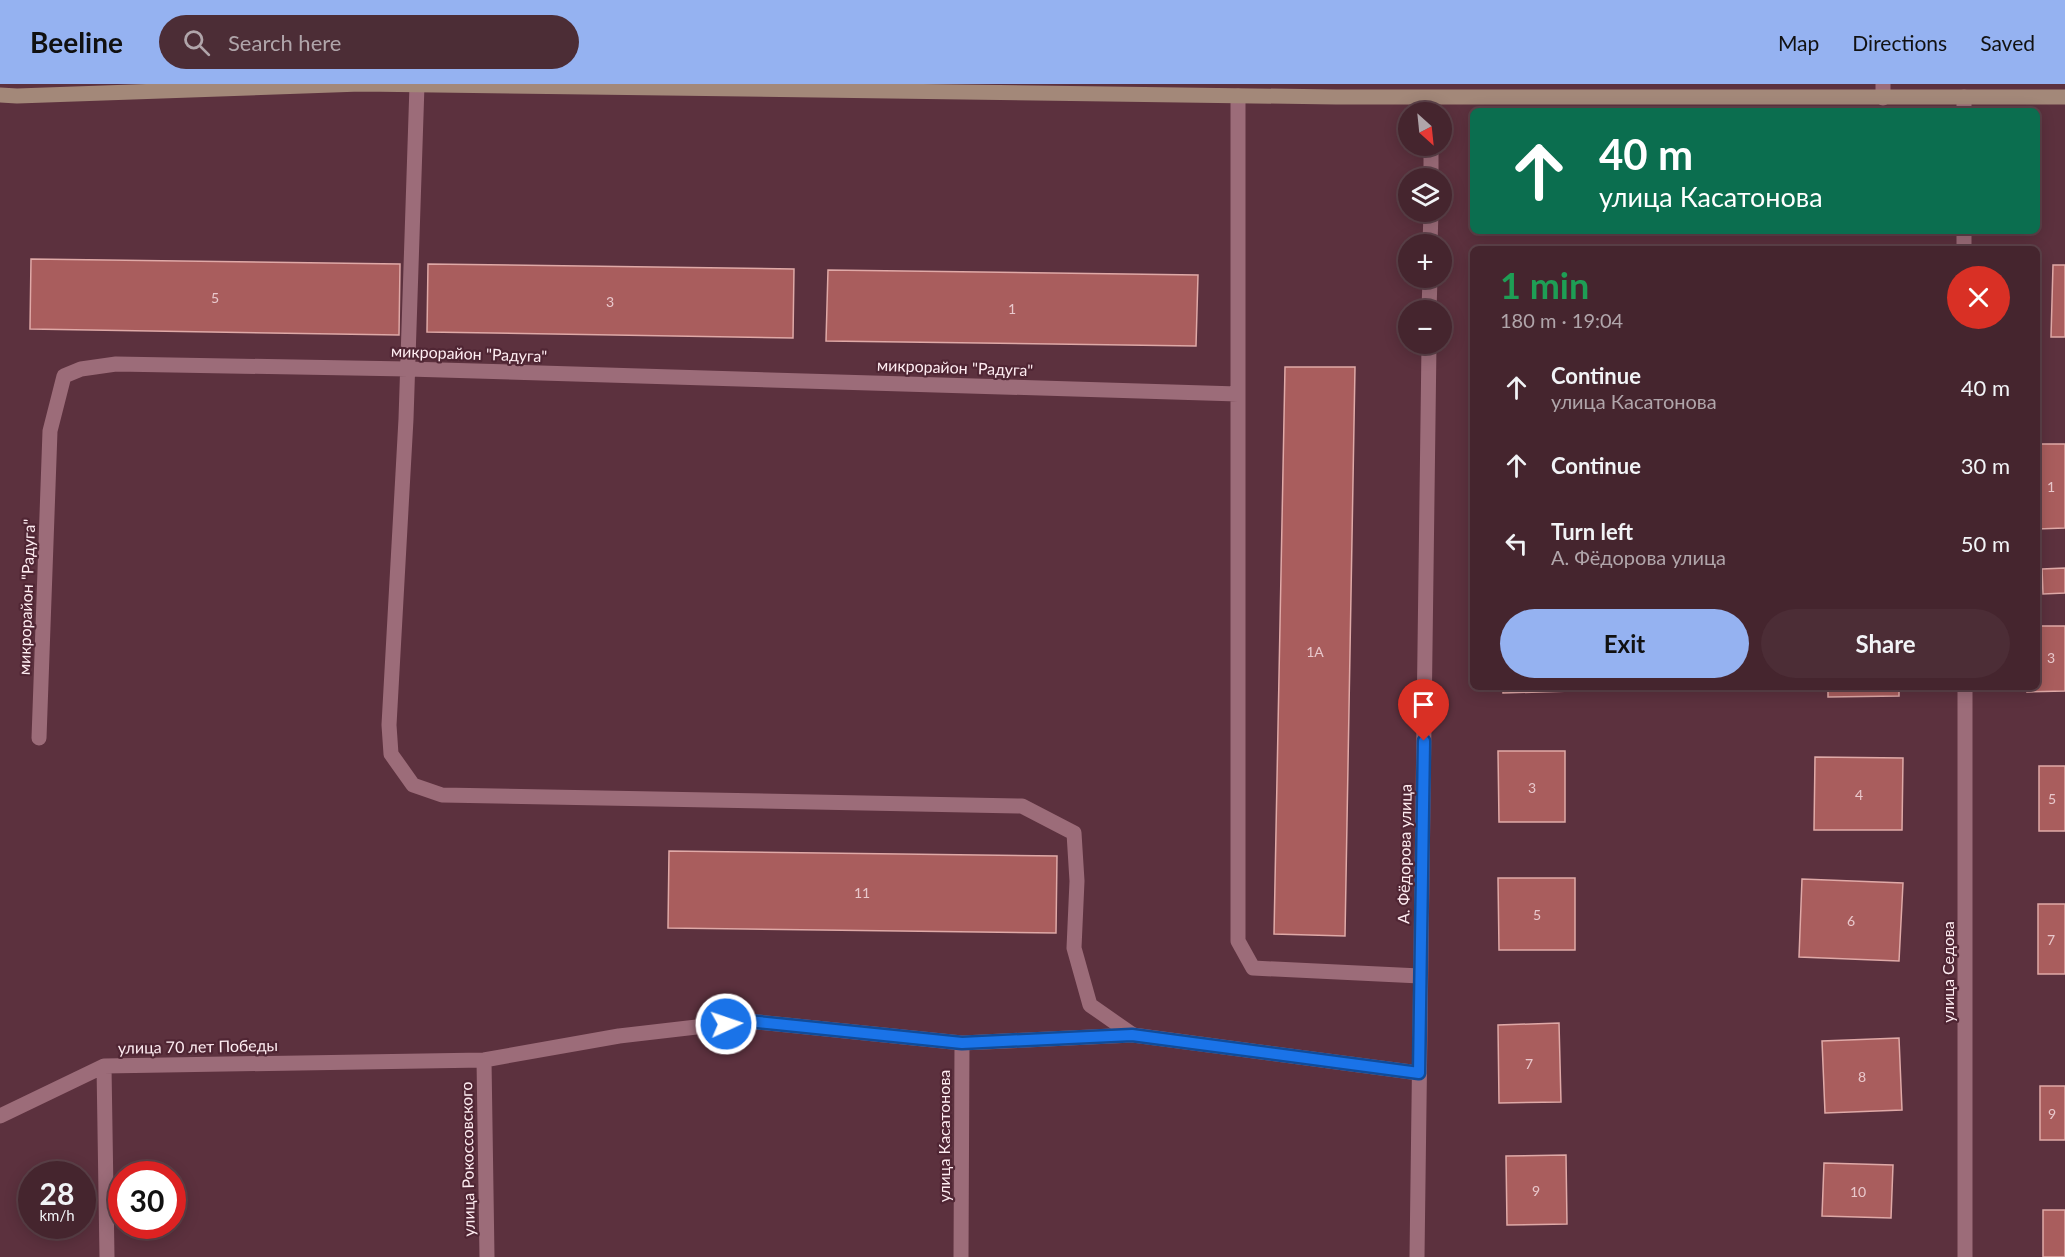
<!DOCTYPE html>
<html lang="en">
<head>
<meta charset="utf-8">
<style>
  body { margin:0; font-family:Lato,sans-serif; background:#4c2d36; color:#f1f3f6; height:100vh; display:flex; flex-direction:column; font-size:22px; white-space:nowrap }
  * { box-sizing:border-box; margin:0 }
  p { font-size:20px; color:#b0a5aa }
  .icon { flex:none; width:33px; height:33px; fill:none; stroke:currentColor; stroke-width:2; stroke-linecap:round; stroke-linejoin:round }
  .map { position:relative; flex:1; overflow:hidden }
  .details { position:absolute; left:1470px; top:162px; width:570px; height:444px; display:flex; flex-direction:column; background:#45252e; border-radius:9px; box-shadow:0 3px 15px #0003,0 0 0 2px #5d424a }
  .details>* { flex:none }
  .guide { position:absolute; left:1470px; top:24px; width:570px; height:126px; border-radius:9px; box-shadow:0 3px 15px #0003,0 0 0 2px #5d424a; background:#0b6e4f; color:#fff; overflow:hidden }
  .needle { width:39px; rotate:153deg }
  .tools { position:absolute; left:1398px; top:18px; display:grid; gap:12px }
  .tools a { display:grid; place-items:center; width:54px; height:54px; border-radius:50%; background:#45252e; box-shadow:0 3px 15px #0003,0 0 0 2px #5d424a; font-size:30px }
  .speed { position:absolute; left:18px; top:1077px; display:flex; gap:12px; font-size:30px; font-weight:700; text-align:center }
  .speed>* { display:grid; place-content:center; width:78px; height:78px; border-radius:50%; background:#45252e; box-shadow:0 3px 15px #0003,0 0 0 2px #5d424a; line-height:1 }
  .speed small { font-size:15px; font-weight:400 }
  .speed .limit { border:9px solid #d22; background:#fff; color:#111 }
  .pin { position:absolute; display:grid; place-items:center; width:51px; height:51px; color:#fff; margin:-62px -26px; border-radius:50% 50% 50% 0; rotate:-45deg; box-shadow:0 0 6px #0007 }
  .pin .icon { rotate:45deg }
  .me { position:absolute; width:66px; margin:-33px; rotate:87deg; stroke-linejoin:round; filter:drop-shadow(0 0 4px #0008) }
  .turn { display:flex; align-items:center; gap:21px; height:126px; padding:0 30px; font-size:27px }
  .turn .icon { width:78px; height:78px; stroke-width:2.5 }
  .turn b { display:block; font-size:42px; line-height:51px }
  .round { display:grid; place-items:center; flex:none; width:63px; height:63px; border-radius:32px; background:#4c2d36 }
  .headline { display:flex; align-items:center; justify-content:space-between; height:102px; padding:0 30px }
  h1 { font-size:36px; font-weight:700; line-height:45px; color:#1e9e55 }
  .cta { display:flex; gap:12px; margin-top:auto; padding:12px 30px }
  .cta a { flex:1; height:69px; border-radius:36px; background:#95b2f1; color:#111; font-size:24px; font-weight:700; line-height:69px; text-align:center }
  .cta a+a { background:#4c2d36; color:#f1f3f6 }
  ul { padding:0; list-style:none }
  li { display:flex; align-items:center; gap:18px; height:78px; padding:0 30px }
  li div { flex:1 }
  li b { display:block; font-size:22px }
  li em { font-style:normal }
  header { display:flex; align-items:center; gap:36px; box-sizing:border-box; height:84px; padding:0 30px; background:#95b2f1; color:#111 }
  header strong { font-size:28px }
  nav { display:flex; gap:33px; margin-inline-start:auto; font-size:21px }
  .search { width:420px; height:54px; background:#4c2d36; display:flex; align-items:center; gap:15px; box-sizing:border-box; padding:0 21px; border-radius:33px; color:#b0a5aa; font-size:22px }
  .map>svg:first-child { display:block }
</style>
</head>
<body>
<header>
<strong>Beeline</strong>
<div class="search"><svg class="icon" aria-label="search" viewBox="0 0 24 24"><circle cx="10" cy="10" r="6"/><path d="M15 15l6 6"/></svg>Search here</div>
<nav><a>Map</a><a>Directions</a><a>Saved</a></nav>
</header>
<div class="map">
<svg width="2065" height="1173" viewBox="0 0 2065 1173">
  <rect width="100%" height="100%" fill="#5c313e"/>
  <!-- building -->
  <path fill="#a95d5d" stroke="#dfa9a7" stroke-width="1.5" d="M1471,80H1473V121H1470Z
    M31,175L400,180L399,251L30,245Z
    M428,180L794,185L793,254L427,248Z
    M2053,181H2065V253H2051Z
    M828,186L1198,191L1196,262L826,257Z
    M1285,283H1355L1345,852L1274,850Z
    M2037,360H2065V444L2037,445Z
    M2065,484V509L2043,510L2042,485Z
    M2037,542H2065V607L2027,608V603H2037Z
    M1503,603H1572V607L1503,609Z
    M1828,603H1899V612L1828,613Z
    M1498,667H1565V738H1499Z
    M1815,673L1903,674L1902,746H1814Z
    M2039,682H2065V747H2039Z
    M669,767L1057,772L1056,849L668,844Z
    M1498,794H1575V866H1499Z
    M1802,795L1903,799L1899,877L1799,873Z
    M2038,820H2065V890H2038Z
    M1559,939L1561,1018L1499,1019L1498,941Z
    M1899,954L1902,1026L1825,1029L1822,957Z
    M2040,1002H2065V1056H2040Z
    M1566,1071L1567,1140L1507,1141L1506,1072Z
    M1824,1079L1893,1081L1891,1134L1822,1132Z
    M2043,1126H2065V1173H2043Z"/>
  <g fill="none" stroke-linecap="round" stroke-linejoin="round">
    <!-- lane -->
    <path stroke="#9c6c79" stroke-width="15" d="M417,1L406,335L389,641L391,670L413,701L442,711L1022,722L1074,749L1077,797L1074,864L1090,921L1133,951
      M1238,12V857L1253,884L1420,892
      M39,654L50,347L64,292L81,285L116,280L408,285L1238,310"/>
    <!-- street -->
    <path stroke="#9c6c79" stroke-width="15" d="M1883,0V14
      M1964,13V27
      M1432,28V14
      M1431,94V62
      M1964,147V165
      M1430,160L1431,128
      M1429,226L1430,194
      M1965,603V1173
      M484,976L487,1173
      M0,1032L104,982
      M107,1173L104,982L484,976L619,952L748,937L962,959
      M961,1173L962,959L1133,951L1419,989
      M1417,1173L1429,260"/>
    <!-- secondary -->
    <path stroke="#a38879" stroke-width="15" d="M0,11L17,12L361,0L1336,13H2065"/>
  </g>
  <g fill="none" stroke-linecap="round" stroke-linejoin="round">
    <defs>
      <path id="route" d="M726,940L748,937L962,959L1132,951L1419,989L1424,657"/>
    </defs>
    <!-- route casing -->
    <use href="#route" stroke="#114b97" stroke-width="15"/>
    <!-- route -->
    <use href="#route" stroke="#1a73e8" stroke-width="10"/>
  </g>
  <g text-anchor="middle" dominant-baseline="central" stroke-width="4.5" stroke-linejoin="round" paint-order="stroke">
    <!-- number labels -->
    <g font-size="14" fill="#e9c8cc">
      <text x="215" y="213">5</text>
      <text x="610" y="217">3</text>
      <text x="1012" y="224">1</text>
      <text x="2051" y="402">1</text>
      <text x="1315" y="567">1А</text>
      <text x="2051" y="573">3</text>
      <text x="1532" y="703">3</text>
      <text x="1859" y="710">4</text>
      <text x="2052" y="714">5</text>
      <text x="862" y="808">11</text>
      <text x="1537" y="830">5</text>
      <text x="1851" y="836">6</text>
      <text x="2051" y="855">7</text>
      <text x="1529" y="979">7</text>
      <text x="1862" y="992">8</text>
      <text x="2052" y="1029">9</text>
      <text x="1536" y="1106">9</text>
      <text x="1858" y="1107">10</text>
    </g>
    <!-- street labels -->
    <g font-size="16" fill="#feecf1" stroke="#502634">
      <text transform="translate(469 269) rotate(2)">микрорайон "Радуга"</text>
      <text transform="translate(955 283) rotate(2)">микрорайон "Радуга"</text>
      <text transform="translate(26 513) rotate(-88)">микрорайон "Радуга"</text>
      <text transform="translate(1404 770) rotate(-89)">А. Фёдорова улица</text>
      <text transform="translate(1947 888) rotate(-90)">улица Седова</text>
      <text transform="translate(198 962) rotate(-1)">улица 70 лет Победы</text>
      <text transform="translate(943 1052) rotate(-90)">улица Касатонова</text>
      <text transform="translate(467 1075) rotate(-91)">улица Рокоссовского</text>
    </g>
  </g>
</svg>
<div class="tools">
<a><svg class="needle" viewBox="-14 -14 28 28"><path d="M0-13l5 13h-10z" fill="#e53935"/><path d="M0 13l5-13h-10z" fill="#b0a5aa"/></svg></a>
<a><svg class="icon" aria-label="layers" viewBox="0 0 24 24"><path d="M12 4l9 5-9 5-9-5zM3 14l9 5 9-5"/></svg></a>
<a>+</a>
<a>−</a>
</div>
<div class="speed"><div>28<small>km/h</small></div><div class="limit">30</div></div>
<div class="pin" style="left:1424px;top:657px;background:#d93025"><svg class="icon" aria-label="arrive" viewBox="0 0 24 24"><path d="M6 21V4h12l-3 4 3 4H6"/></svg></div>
<svg class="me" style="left:726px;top:940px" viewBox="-20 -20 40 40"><circle r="17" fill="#1a73e8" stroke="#fff" stroke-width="3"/><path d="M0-11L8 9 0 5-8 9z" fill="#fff"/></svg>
<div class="guide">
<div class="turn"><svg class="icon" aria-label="ahead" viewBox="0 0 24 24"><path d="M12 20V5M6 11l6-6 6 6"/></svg><div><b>40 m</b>улица Касатонова</div></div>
</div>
<section class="details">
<div class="headline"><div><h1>1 min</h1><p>180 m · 19:04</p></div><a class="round" style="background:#d93025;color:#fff"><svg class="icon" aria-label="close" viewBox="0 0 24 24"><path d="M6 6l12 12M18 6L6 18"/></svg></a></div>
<ul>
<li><svg class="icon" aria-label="ahead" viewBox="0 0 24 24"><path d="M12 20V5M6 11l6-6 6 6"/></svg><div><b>Continue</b><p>улица Касатонова</p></div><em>40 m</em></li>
<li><svg class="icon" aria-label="ahead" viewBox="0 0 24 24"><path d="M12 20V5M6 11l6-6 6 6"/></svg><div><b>Continue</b></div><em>30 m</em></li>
<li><svg class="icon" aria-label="left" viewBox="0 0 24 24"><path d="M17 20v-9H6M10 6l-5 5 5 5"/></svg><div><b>Turn left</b><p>А. Фёдорова улица</p></div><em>50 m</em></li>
</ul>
<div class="cta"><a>Exit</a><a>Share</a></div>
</section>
</div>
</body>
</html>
